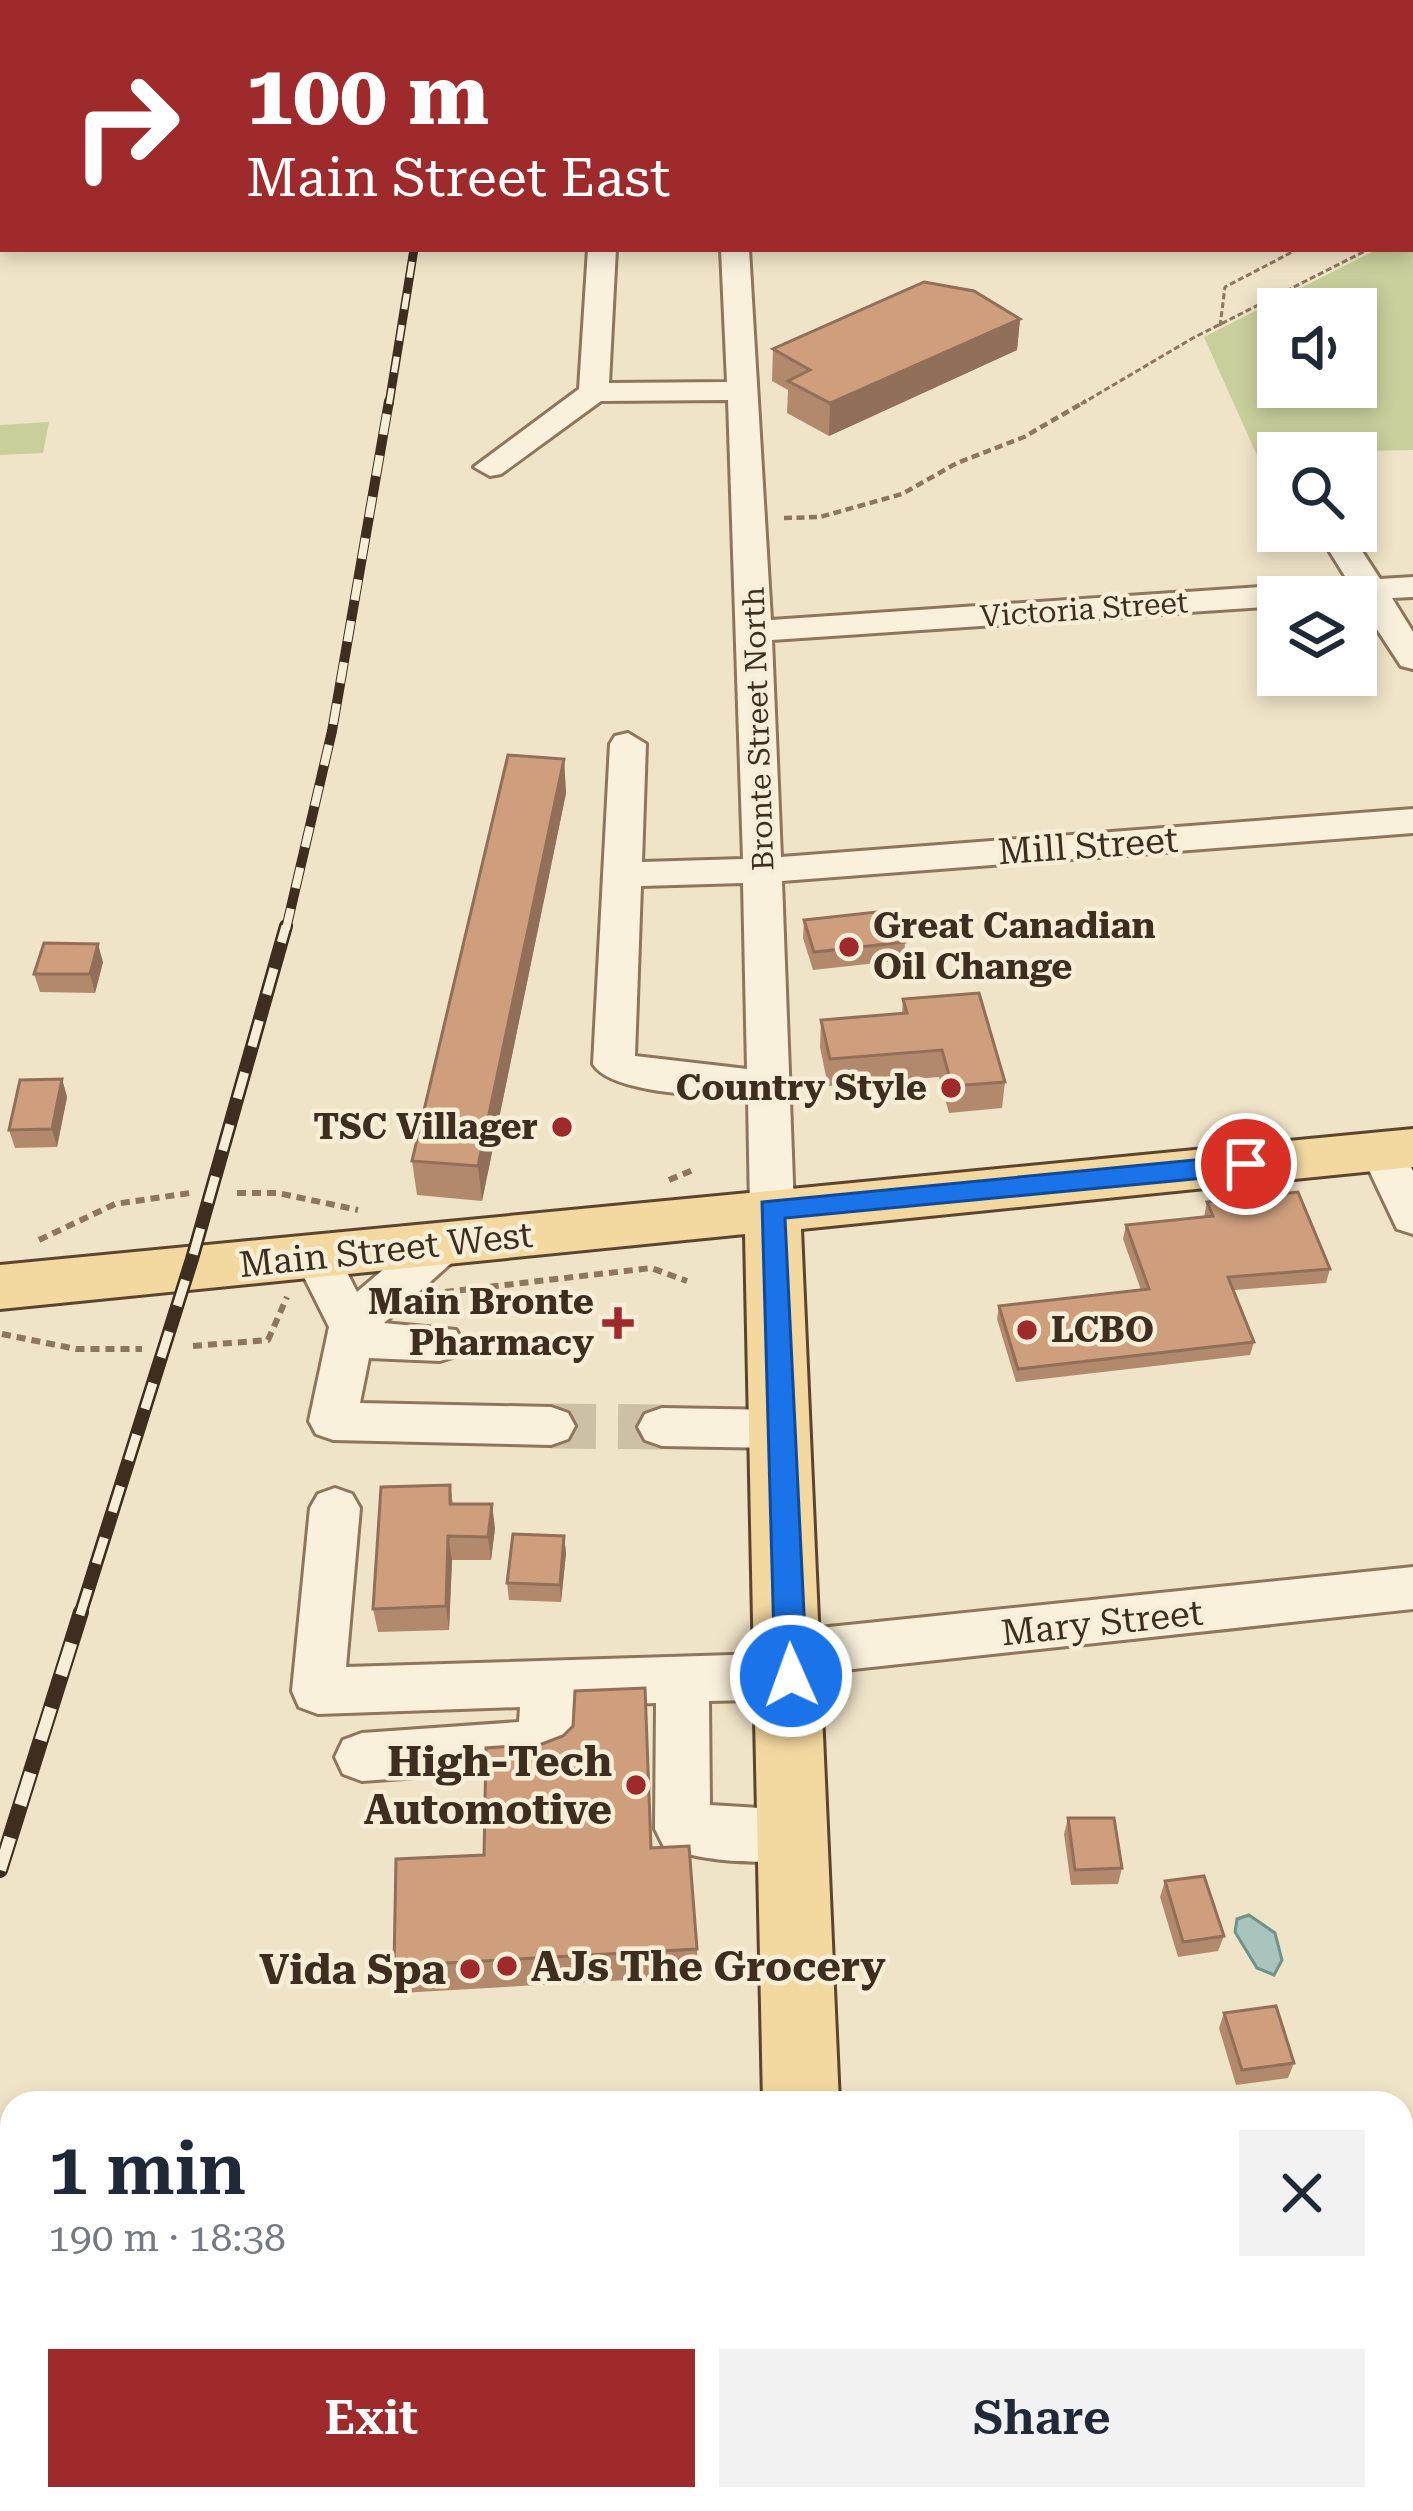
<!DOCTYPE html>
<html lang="en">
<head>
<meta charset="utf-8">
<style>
  body { margin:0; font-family:"Roboto Serif",serif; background:#f2f2f3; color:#1f2937; height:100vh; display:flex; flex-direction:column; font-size:45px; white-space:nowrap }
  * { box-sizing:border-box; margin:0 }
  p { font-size:39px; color:#747a83 }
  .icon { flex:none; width:66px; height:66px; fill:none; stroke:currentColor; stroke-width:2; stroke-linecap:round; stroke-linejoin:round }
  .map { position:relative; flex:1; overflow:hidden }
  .sheet { position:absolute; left:0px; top:2091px; width:1413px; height:420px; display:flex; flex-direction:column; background:#fff; border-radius:36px 36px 0 0; box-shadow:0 6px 18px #0003 }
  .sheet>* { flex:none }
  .top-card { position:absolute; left:0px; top:0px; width:1413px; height:252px; box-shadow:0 6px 18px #0003; background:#9e2a2b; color:#fff; overflow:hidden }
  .controls { position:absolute; left:1257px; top:288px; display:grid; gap:24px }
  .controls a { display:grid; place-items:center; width:120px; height:120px; border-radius:0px; background:#fff; box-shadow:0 6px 18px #0003; font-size:60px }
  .pin { position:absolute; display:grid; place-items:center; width:102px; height:102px; color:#fff; margin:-51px; border:6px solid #fff; border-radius:50%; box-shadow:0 3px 12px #0007 }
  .me { position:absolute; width:132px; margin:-66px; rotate:358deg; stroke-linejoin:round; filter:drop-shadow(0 0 9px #0008) }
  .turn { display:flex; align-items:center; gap:42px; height:252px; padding:0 48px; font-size:54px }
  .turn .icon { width:156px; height:156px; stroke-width:2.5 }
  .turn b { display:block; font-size:84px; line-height:102px }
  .round { display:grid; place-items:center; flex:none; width:126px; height:126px; border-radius:0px; background:#f2f2f3 }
  .summary { display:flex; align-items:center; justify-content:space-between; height:204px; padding:0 48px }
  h1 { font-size:72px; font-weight:600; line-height:90px }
  .action { display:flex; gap:24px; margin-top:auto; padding:24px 48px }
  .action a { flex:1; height:138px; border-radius:0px; background:#9e2a2b; color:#fff; font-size:48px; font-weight:600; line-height:138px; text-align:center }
  .action a+a { background:#f2f2f3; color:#1f2937 }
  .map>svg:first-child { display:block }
</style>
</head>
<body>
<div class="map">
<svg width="1413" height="2511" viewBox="0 0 1413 2511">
  <rect width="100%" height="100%" fill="#f0e4c8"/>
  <!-- green -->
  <path fill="#c9cf9b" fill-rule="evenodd" d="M943,0H1413V143L1410,3Z
    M1413,231V450L1278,453V459L1259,460L1204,337L1378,249H1410ZM1278,309H1356V387H1278Z
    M49,422L43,453L0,455V425Z"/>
  <!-- water -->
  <path fill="#a9c4bc" stroke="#6f938a" stroke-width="3" d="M1249,1915L1275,1933L1282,1960L1274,1975L1257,1968L1235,1932L1237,1919Z"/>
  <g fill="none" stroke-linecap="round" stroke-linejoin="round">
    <!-- stream -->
    <path stroke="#6f938a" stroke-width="6" d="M980,0L984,3
      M1060,0L1064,3"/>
    <!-- minor-tunnel -->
    <path stroke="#ccc0a6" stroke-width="45" stroke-dasharray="45 22" stroke-linecap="butt" d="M551,1426L662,1427"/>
    <defs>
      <path id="minor" d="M673,0H695L697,3H673Z
        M588,249H616L609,383L727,382L721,249H749L771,620L1348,581L1317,531H1349L1380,579L1413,577V597L1392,598L1413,632V669L1401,666L1356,597H1278V606L772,640L781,857L1413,809V833L782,881L794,1209L788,1220L772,1225L756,1220L750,1209L748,1098C712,1095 612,1095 593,1064L610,744L615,736L628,733L646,744L642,862L743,859L728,400L601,401L501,474L490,476L474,467L579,389ZM743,883L747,1069L635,1056L641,886Z
        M1382,1136L1397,1140L1413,1171V1234L1397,1229L1360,1151L1367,1140Z
        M442,1228L458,1233L464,1245L458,1257L384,1323L456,1330L463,1343L456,1356L440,1361L369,1358L360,1403L551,1407L568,1413L575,1426L568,1439L551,1445L333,1440L316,1434L309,1421L329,1327L294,1257L301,1245L317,1240L333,1245L357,1292L426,1233Z
        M662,1408L782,1410L799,1416L806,1429L799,1442L782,1448L662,1446L645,1440L638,1427L645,1414Z
        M335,1488L352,1494L360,1508L346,1667L765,1654L772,1637L790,1631L1413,1567V1609L816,1673L810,1692L791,1699L709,1701L710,1805L796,1810L816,1817L824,1835L816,1853C776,1868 703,1862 664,1847L655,1829L656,1703L573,1706L572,1744L564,1761L545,1768L362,1781L343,1774L335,1757L343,1740L362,1733L519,1722L520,1707L318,1714L299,1707L292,1691L310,1508L318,1494Z
        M1413,2174V2236L1401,2238V2176Z"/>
      <path id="major" d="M1413,1129V1167L801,1229L839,2103H763L745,1234L0,1309V1265Z
        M769,2499H853V2511H769Z"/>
    </defs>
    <!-- minor casing -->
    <use href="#minor" stroke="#8d765c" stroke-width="6"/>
    <!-- major casing -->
    <use href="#major" stroke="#5b4430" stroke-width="6"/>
    <!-- path-far2 -->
    <path stroke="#8d765c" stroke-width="3" stroke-dasharray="6 3" stroke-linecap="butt" d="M1096,0L1111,3
      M1265,0L1272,3
      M1220,326L1225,287L1298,249
      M1081,404L1193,338L1369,249"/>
    <!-- path-far1 -->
    <path stroke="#8d765c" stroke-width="4.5" stroke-dasharray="8 4.5" stroke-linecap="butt" d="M784,518L820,517L902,494L957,463L1024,437L1086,401"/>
    <!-- path -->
    <path stroke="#8d765c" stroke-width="6" stroke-dasharray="9 6" stroke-linecap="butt" d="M669,1180L695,1169
      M237,1193H278L358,1210
      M39,1240L115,1204L190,1193
      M445,1292L651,1268L687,1281
      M2,1334L76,1349H142
      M193,1346L268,1340L287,1297"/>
    <!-- minor -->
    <use href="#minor" fill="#faf1dc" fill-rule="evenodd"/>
    <!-- major -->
    <use href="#major" fill="#f3d9a0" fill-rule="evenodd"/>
    <defs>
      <path id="rail-far3" d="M389,404L414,249"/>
      <path id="rail-far2" d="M286,929L332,731L389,401"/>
      <path id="rail-far1" d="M80,1615L192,1259L286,926"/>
      <path id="rail" d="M0,1870L81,1612"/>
    </defs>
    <!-- rail-far3 casing -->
    <use href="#rail-far3" stroke="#3d2e20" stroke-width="9"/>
    <!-- rail-far2 casing -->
    <use href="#rail-far2" stroke="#3d2e20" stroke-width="10"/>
    <!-- rail-far1 casing -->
    <use href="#rail-far1" stroke="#3d2e20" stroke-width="14"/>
    <!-- rail casing -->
    <use href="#rail" stroke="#3d2e20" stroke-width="16"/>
    <!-- rail-far3 -->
    <use href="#rail-far3" stroke="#f7eed8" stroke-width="6" stroke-dasharray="16" stroke-linecap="butt"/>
    <!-- rail-far2 -->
    <use href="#rail-far2" stroke="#f7eed8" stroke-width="8" stroke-dasharray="21" stroke-linecap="butt"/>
    <!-- rail-far1 -->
    <use href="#rail-far1" stroke="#f7eed8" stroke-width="9" stroke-dasharray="27" stroke-linecap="butt"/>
    <!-- rail -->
    <use href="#rail" stroke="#f7eed8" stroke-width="12" stroke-dasharray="34" stroke-linecap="butt"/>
  </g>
  <!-- wall -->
  <path fill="#b2896c" d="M1020,319L1017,350L829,436L787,413L788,390L772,381L773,349Z
    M564,759L566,793L482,1201L417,1195L412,1161Z
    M804,920L905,942L904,960L813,970L803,938Z
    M103,962L95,993L40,992L34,974Z
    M903,999L1005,1082L1002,1108L949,1113L939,1077L828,1086L820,1047L821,1020L902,1014Z
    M62,1079L67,1097L57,1147L15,1148L9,1130Z
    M1207,1202L1330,1269L1326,1283L1234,1290L1254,1342L1250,1355L1016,1382L997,1319L999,1306L1141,1290L1123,1239L1126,1225L1204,1217Z
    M450,1485L453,1504L495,1528L491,1560H452L449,1630L378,1632L373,1609Z
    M564,1536L566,1553L561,1602L509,1600L507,1583Z
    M1068,1818L1122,1868L1118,1884L1071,1885L1064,1834Z
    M651,1848L697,1949L698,1976L400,1993L394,1966Z
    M1165,1881L1224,1936L1218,1951L1178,1957L1160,1897Z
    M1224,2013L1294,2063L1288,2078L1236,2085L1219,2028Z
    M1279,2499H1326L1330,2511H1282Z"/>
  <!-- shaded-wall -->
  <path fill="#916f58" d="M1020,319L1017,350L829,436L830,403Z
    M564,759L566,793L482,1201L478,1166Z
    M98,944L103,962L95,993L90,974Z
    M62,1079L67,1097L57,1147L52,1129Z
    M492,1504L495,1528L491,1560L488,1537Z
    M448,1536L452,1560L449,1630L446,1606Z
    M564,1536L566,1553L561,1602L560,1585Z"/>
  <!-- building -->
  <path fill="#cf9f7d" stroke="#916f58" stroke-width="3" d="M924,282L974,291L1020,319L830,403L788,381L810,370L773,349Z
    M508,755L564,759L478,1166L412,1161Z
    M894,910L905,942L814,952L804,920Z
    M44,943L98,944L90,974H34Z
    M979,993L1005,1082L952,1086L942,1050L830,1059L821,1020L907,1013L903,999Z
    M62,1079L52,1129L9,1130L20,1080Z
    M1298,1192L1330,1269L1228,1277L1254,1342L1018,1369L999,1306L1149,1289L1126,1225L1213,1216L1207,1202Z
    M450,1485V1504H492L488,1537L448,1536L446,1606L373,1609L381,1487Z
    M513,1534L564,1536L560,1585L507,1583Z
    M645,1688L651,1848L689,1846L697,1949L394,1966L396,1859L484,1855L486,1748L542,1744L563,1736L573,1726L575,1691Z
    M1068,1818H1114L1122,1868L1075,1870Z
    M1204,1876L1224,1936L1183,1942L1165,1881Z
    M1276,2006L1294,2063L1242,2070L1224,2013Z
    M1284,2499H1326L1330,2511H1287Z"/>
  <!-- route -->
  <path fill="#1a73e8" stroke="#114b97" stroke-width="3" d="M1246,1155L1259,1164L1246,1174L785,1218L807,1676L802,1686H780L775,1676L762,1202Z"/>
  <!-- markers -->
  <g fill="#9e2a2b" stroke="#f7eed8" stroke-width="4.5">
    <circle cx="849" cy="947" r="12"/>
    <circle cx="951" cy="1088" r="12"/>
    <circle cx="562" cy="1127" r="12"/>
    <path d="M612 1305h12v12h12v12h-12v12h-12v-12h-12v-12h12z"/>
    <circle cx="1027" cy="1330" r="12"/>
    <circle cx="636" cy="1785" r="12"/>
    <circle cx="507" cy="1966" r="12"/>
    <circle cx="470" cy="1969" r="12"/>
  </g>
  <g text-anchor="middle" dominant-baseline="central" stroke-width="9" stroke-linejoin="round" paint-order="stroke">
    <!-- far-street labels -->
    <g font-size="30" fill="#3d2e20" stroke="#f7eed8">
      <text transform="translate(1084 609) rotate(-4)">Victoria Street</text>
      <text transform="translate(758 729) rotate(-92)">Bronte Street North</text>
    </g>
    <!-- street labels -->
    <g font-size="36" fill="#3d2e20" stroke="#f7eed8">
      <text transform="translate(1088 846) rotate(-4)">Mill Street</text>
      <text transform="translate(386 1250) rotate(-6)">Main Street West</text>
      <text transform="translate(1102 1623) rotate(-6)">Mary Street</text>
    </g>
    <!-- poi labels -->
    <g font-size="36" font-weight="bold" fill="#3d2e20" stroke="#f7eed8" text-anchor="end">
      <text x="873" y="926" text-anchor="start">Great Canadian<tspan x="873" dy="41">Oil Change</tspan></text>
      <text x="927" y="1088">Country Style</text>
      <text x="538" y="1127">TSC Villager</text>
      <text x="594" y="1302">Main Bronte<tspan x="594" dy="41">Pharmacy</tspan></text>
      <text x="1051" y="1330" text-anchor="start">LCBO</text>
    </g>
    <!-- near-poi labels -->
    <g font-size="42" font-weight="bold" fill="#3d2e20" stroke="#f7eed8" text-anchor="end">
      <text x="612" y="1761">High-Tech<tspan x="612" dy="48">Automotive</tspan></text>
      <text x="531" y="1966" text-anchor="start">AJs The Grocery</text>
      <text x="446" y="1969">Vida Spa</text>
    </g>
  </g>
</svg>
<div class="controls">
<a><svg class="icon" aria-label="sound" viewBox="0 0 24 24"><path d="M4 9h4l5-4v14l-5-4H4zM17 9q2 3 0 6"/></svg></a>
<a><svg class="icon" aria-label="search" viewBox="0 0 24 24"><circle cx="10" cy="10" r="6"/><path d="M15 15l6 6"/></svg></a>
<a><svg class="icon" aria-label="layers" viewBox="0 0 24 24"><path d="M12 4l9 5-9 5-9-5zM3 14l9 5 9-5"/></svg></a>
</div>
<div class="pin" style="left:1246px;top:1164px;background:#d93025"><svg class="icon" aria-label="arrive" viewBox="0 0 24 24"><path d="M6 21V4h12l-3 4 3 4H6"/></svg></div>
<svg class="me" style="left:791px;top:1676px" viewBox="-20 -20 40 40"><circle r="17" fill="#1a73e8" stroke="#fff" stroke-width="3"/><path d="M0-11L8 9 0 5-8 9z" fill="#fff"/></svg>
<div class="top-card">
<div class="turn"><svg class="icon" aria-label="right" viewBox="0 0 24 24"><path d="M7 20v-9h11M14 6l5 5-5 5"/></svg><div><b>100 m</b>Main Street East</div></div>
</div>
<section class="sheet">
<div class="summary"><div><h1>1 min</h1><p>190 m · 18:38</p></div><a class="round"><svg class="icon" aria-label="close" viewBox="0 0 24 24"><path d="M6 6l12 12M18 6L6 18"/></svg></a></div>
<div class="action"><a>Exit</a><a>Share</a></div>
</section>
</div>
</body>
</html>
